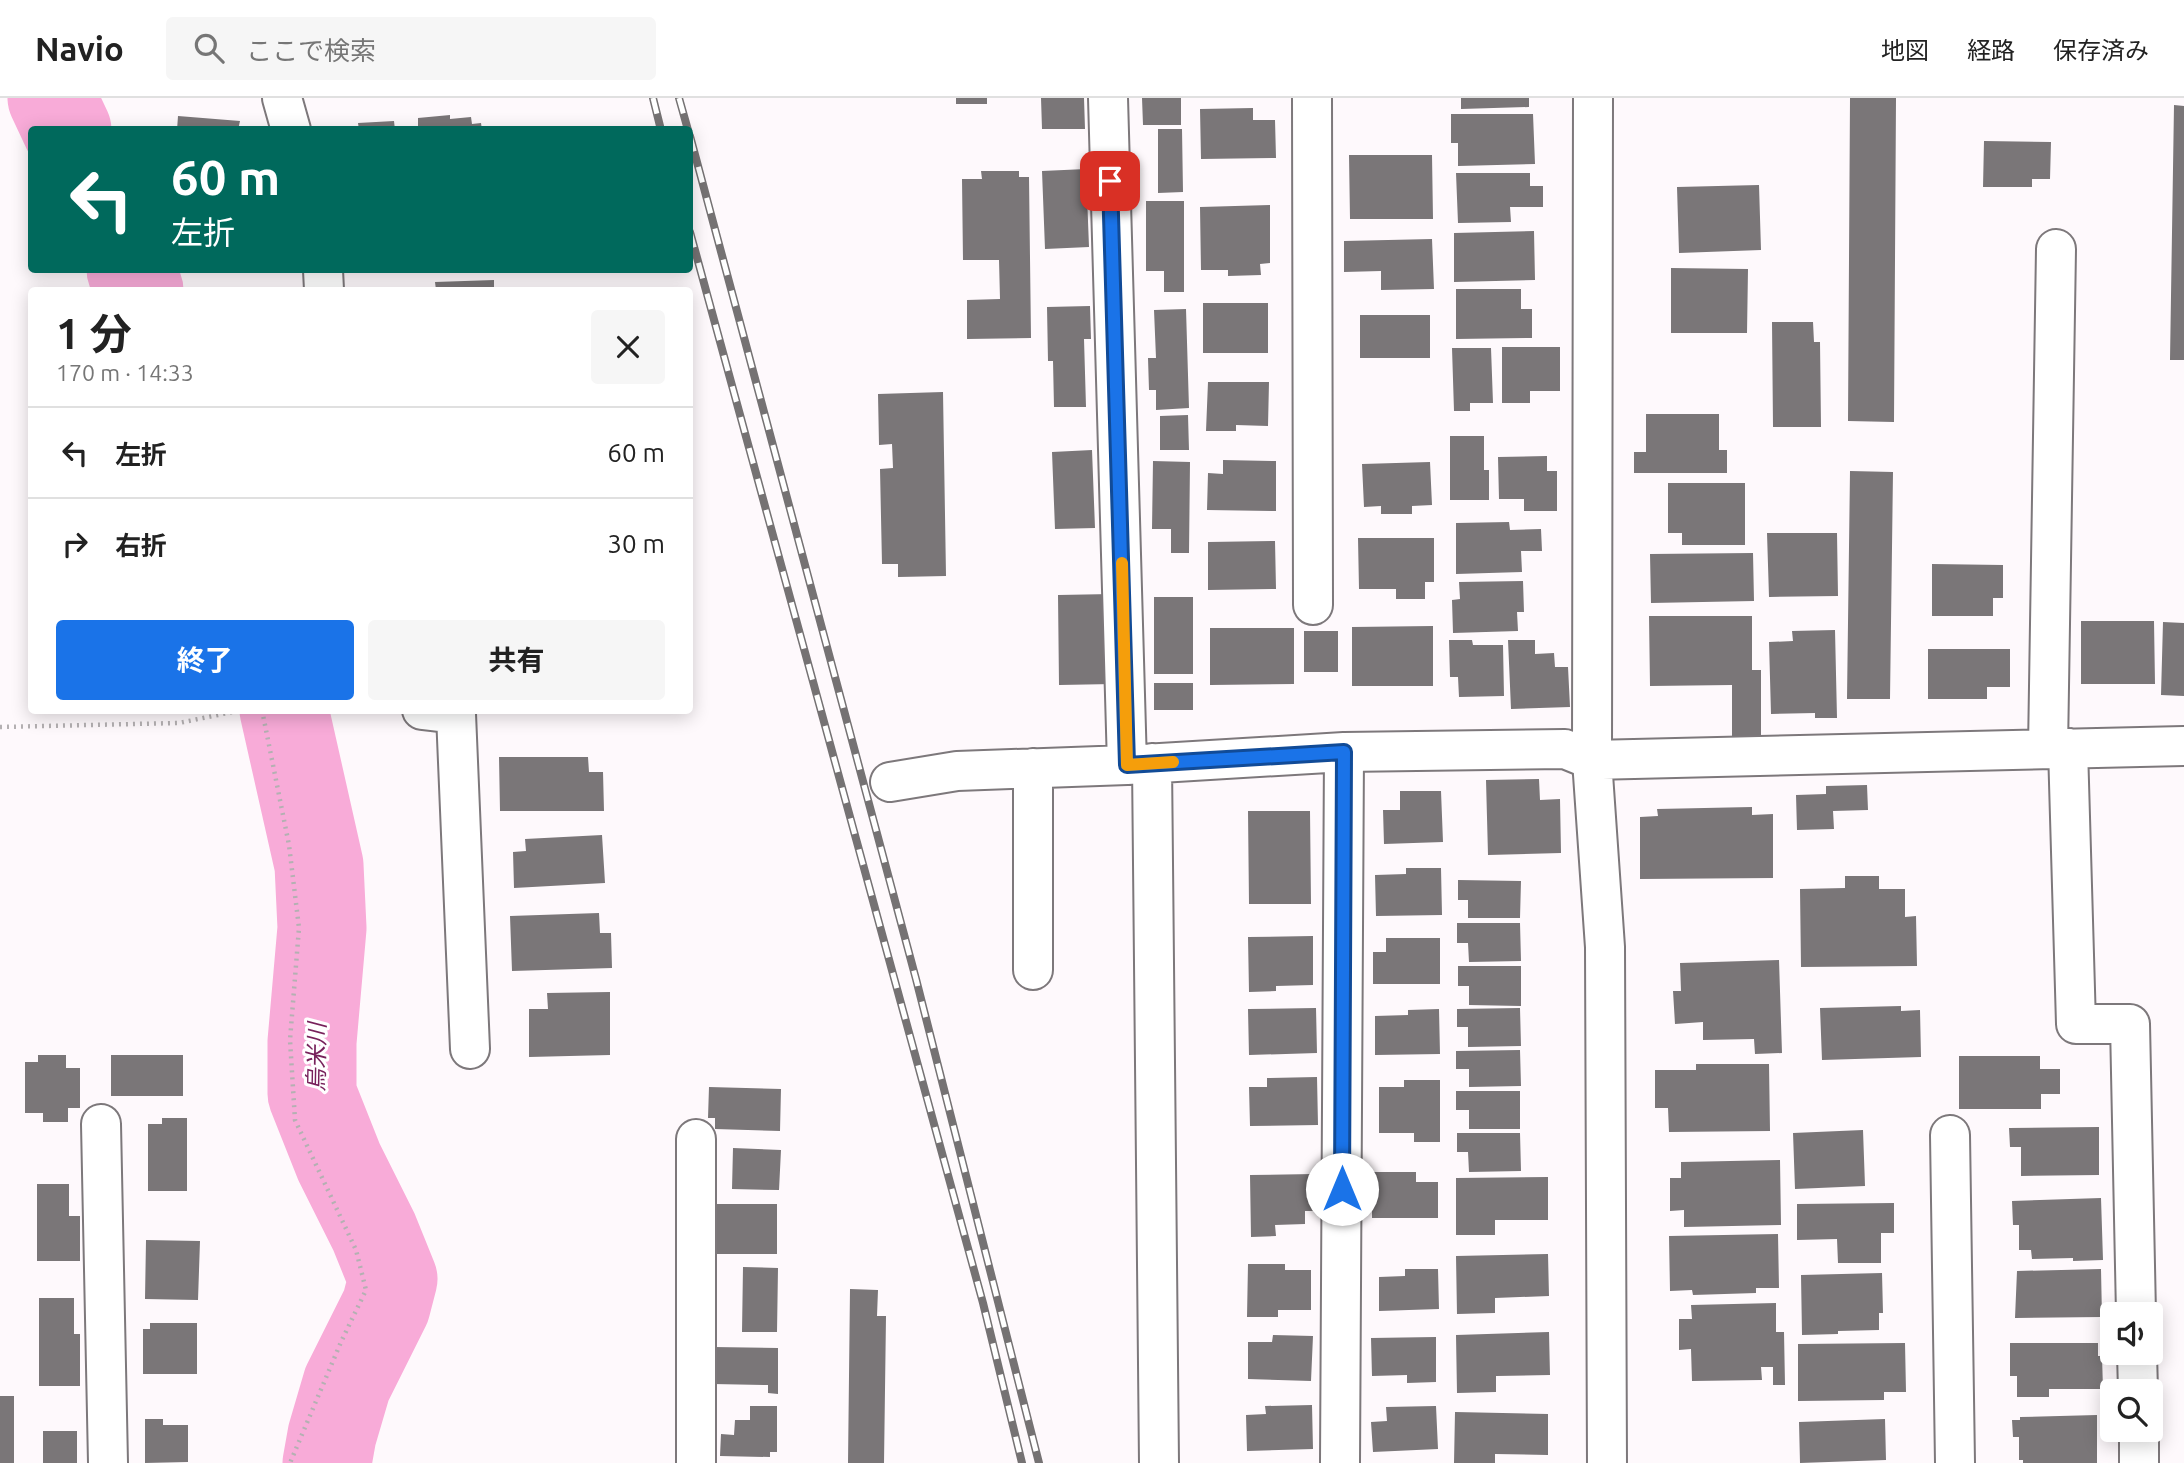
<!DOCTYPE html>
<html lang="ja">
<head>
<meta charset="utf-8">
<style>
  body { margin:0; font-family:Ubuntu,"Noto Sans JP",sans-serif; background:#f6f6f6; color:#222; height:100vh; display:flex; flex-direction:column; font-size:26px; white-space:nowrap }
  * { box-sizing:border-box; margin:0 }
  p { font-size:23px; color:#767676 }
  .icon { flex:none; width:38px; height:38px; fill:none; stroke:currentColor; stroke-width:2; stroke-linecap:round; stroke-linejoin:round }
  .map { position:relative; flex:1; overflow:hidden }
  .details { position:absolute; left:28px; top:189px; width:665px; height:427px; display:flex; flex-direction:column; background:#fff; border-radius:7px; box-shadow:0 4px 18px #0003 }
  .details>* { flex:none }
  .hud { position:absolute; left:28px; top:28px; width:665px; height:147px; border-radius:7px; box-shadow:0 4px 18px #0003; background:#00695c; color:#fff; overflow:hidden }
  .controls { position:absolute; left:2100px; top:1204px; display:grid; gap:14px }
  .controls a { display:grid; place-items:center; width:63px; height:63px; border-radius:7px; background:#fff; box-shadow:0 4px 18px #0003; font-size:35px }
  .pin { position:absolute; display:grid; place-items:center; width:60px; height:60px; color:#fff; margin:-30px; border-radius:14px; box-shadow:0 4px 10px #0006 }
  .me { position:absolute; width:77px; margin:-38px; rotate:0deg; stroke-linejoin:round; filter:drop-shadow(0 0 5px #0008) }
  .turn { display:flex; align-items:center; gap:24px; height:147px; padding:0 28px; font-size:32px }
  .turn .icon { width:91px; height:91px; stroke-width:2.5 }
  .turn b { display:block; font-size:49px; line-height:60px }
  .round { display:grid; place-items:center; flex:none; width:74px; height:74px; border-radius:7px; background:#f6f6f6 }
  .headline { display:flex; align-items:center; justify-content:space-between; height:119px; padding:0 28px }
  h1 { font-size:42px; font-weight:700; line-height:52px }
  .primary-button { display:flex; gap:14px; margin-top:auto; padding:14px 28px }
  .primary-button a { flex:1; height:80px; border-radius:7px; background:#1a73e8; color:#fff; font-size:28px; font-weight:700; line-height:80px; text-align:center }
  .primary-button a+a { background:#f6f6f6; color:#222 }
  ul { padding:0; list-style:none }
  li { display:flex; align-items:center; gap:21px; height:91px; padding:0 28px; border-top:2px solid #e0e0e0 }
  li div { flex:1 }
  li b { display:block; font-size:26px }
  li em { font-style:normal }
  header { display:flex; align-items:center; gap:42px; box-sizing:border-box; height:98px; padding:0 35px; background:#fff; border-bottom:2px solid #e0e0e0 }
  header strong { font-size:33px }
  nav { display:flex; gap:38px; margin-inline-start:auto; font-size:24px }
  .search { width:490px; height:63px; background:#f6f6f6; display:flex; align-items:center; gap:18px; box-sizing:border-box; padding:0 24px; border-radius:7px; color:#767676; font-size:26px }
  .map>svg:first-child { display:block }
</style>
</head>
<body>
<header>
<strong>Navio</strong>
<div class="search"><svg class="icon" aria-label="search" viewBox="0 0 24 24"><circle cx="10" cy="10" r="6"/><path d="M15 15l6 6"/></svg>ここで検索</div>
<nav><a>地図</a><a>経路</a><a>保存済み</a></nav>
</header>
<div class="map">
<svg width="2184" height="1365" viewBox="0 0 2184 1365">
  <rect width="100%" height="100%" fill="#fef9fc"/>
  <g fill="none" stroke-linecap="round" stroke-linejoin="round">
    <!-- river -->
    <path stroke="#f8abd8" stroke-width="89" d="M52,0L67,32
      M131,172L139,192
      M284,612L319,767L322,830L312,944V996L339,1064L374,1134L393,1181L386,1208L347,1286L332,1337L327,1365"/>
  </g>
  <!-- building -->
  <path fill="#7a7678" d="M956,0H987V6H956Z
    M1041,0H1084L1085,31H1042Z
    M1142,0H1181V27H1143Z
    M1461,0H1529V9L1461,11Z
    M1850,0H1896L1894,324L1848,323Z
    M2174,7L2184,8V262H2170Z
    M1253,10V22H1275L1276,60L1201,61L1200,11Z
    M1451,16H1533L1535,66L1458,68V45H1451Z
    M450,17V21L471,19L472,26L481,25L482,32H418V20Z
    M178,18L240,23L238,32H177Z
    M394,23L395,32H359L358,25Z
    M1158,31H1182L1183,94L1158,95Z
    M1984,43L2051,44L2050,81H2032V89H1983Z
    M1349,57H1432L1433,121H1350Z
    M1086,71L1089,149L1045,151L1042,73Z
    M981,73H1019V79H1029L1031,240L967,241V202L1000,201L999,162H963L962,81H982Z
    M1456,75H1530V88H1543V109H1510L1511,124L1458,125Z
    M1759,87L1761,152L1679,155L1677,89Z
    M1146,103H1184V194H1164V173H1146Z
    M1270,107V165L1260,166L1261,177L1228,178V172H1201L1200,109Z
    M1534,133L1535,182L1454,184V135Z
    M1432,141L1434,191L1381,192V173L1344,174V143Z
    M1671,170L1748,171L1747,235H1671Z
    M494,182V192H436L435,184Z
    M1456,191H1521V211H1532V240L1456,241Z
    M1203,205H1268V255H1203Z
    M1090,208L1091,241H1084L1086,309H1054L1053,263H1048L1047,209Z
    M1186,211L1189,310L1156,312V292H1149L1148,260H1156L1154,212Z
    M1360,217H1430V260H1360Z
    M1772,224H1813L1814,244H1820L1821,329H1773Z
    M1502,249H1560V293H1530V305H1502Z
    M1452,250H1491L1493,305H1470V313H1454Z
    M1208,284H1269L1268,328L1236,327V333H1206Z
    M943,294L946,478L898,479V466H882L880,371L893,370L892,346L879,347L878,296Z
    M1646,316H1719V352H1727V375H1634V354H1646Z
    M1188,317L1189,352H1160V318Z
    M1450,338H1484V372H1489V402H1450Z
    M1092,352L1095,430L1055,431L1052,354Z
    M1547,358V373H1557V413H1524V401H1499L1498,359Z
    M1223,362L1276,363V413L1207,412L1208,375L1223,376Z
    M1153,363L1190,364L1189,455H1171V431H1152Z
    M1430,364L1432,407L1412,408V416H1381V408L1364,409L1362,366Z
    M1850,373L1893,374L1890,601H1847Z
    M1668,385H1745V447H1682V435H1668Z
    M1509,424L1510,432L1541,431L1542,453H1521L1522,474L1456,476V425Z
    M1767,435H1837L1838,498L1769,499Z
    M1358,440H1434V484H1425V501H1396V491H1359Z
    M1275,443L1276,491L1208,492V444Z
    M1753,455L1754,503L1651,505L1650,456Z
    M1932,466L2003,467V500H1993V518H1932Z
    M1523,483L1524,514H1517L1518,533L1453,535L1452,502L1460,501L1459,484Z
    M1112,496L1113,586L1059,587L1058,497Z
    M1154,499H1193V576H1154Z
    M1649,518H1752V572H1761V641H1732V587L1650,588Z
    M2081,523H2154L2155,586H2081Z
    M2163,524L2184,525V598L2161,597Z
    M1433,528V588H1352V529Z
    M1210,530H1294V586L1210,587Z
    M1835,532L1837,620H1815V615L1771,616L1769,544L1793,543L1792,533Z
    M1304,533H1338V574H1304Z
    M1449,542H1472L1473,547H1503L1504,598L1459,599L1458,579H1450Z
    M1508,542H1535V556L1554,555L1555,569H1568L1570,609L1511,611Z
    M1928,551H2010V589H1987V601H1928Z
    M1154,585H1193V612H1154Z
    M499,659H588L589,674H603L604,713H500Z
    M1539,681L1540,702L1560,701L1561,755L1488,757L1486,682Z
    M1867,687L1868,712L1833,713L1834,731L1797,732L1796,697L1826,696V688Z
    M1400,693H1441L1443,744L1384,746L1383,712H1400Z
    M1752,709V717L1773,716V780L1640,781V719L1658,718L1657,711Z
    M1248,713H1310L1311,806H1249Z
    M602,737L605,785L514,790L513,754L526,753L525,741Z
    M1406,770H1441L1442,817L1376,818L1375,777L1406,776Z
    M1845,778H1879V791H1905V819L1916,818L1917,868L1801,869L1800,791L1845,790Z
    M1458,782L1521,783L1520,820H1468V802H1458Z
    M599,815L600,835H611L612,870L512,873L510,818Z
    M1457,825H1520L1521,863L1469,864L1468,845H1457Z
    M1313,838V887L1276,888V893L1249,894L1248,839Z
    M1386,840H1440V886H1373V854H1386Z
    M1779,862L1782,955L1755,956L1754,941L1703,942V924L1675,926L1673,893H1681L1680,865Z
    M1458,868H1521V908L1469,907V888H1458Z
    M610,894V957L529,959V911H548L547,895Z
    M1901,908V913L1920,912L1921,959L1822,962L1820,910Z
    M1316,910L1317,955L1249,957L1248,911Z
    M1520,910L1521,948L1468,949V929H1457V911Z
    M1439,911L1440,956L1375,957V918L1408,917V912Z
    M1520,952L1521,988L1469,989V971H1456V953Z
    M38,957H66V970H80V1010H68V1024H43V1015H25V964H38Z
    M111,957H183V998H111Z
    M1959,958H2040V971H2060V996H2041V1011H1959Z
    M1696,966H1769L1770,1033L1669,1034L1668,1010H1655V972H1696Z
    M1317,979L1318,1027L1250,1028L1249,989H1267V980Z
    M1404,982H1440V1044H1414V1035H1379V989H1404Z
    M709,989L781,991L780,1033L715,1031V1020H708Z
    M1456,993H1520V1031H1469V1012H1456Z
    M162,1020H187V1093H148V1026H162Z
    M2099,1029V1077L2021,1078V1049H2010L2009,1030Z
    M1863,1032L1865,1088L1795,1091L1793,1035Z
    M1457,1035H1520L1521,1073L1469,1074L1468,1054H1457Z
    M733,1050L781,1052L779,1092L732,1091Z
    M1780,1062L1781,1127L1684,1129V1112L1670,1113V1080H1681V1064Z
    M1372,1074H1416V1084H1438V1120H1372Z
    M1314,1076L1315,1113H1305V1126L1275,1127L1276,1138L1251,1139L1250,1077Z
    M1548,1079V1122H1495V1137H1456V1080Z
    M37,1086H69V1118H80V1163H37Z
    M2101,1100L2103,1162L2073,1163V1160L2032,1161L2031,1152H2019V1127H2013L2012,1103Z
    M1894,1105V1135H1881V1165H1838L1837,1141L1797,1142V1106Z
    M713,1106H777V1156H713Z
    M1778,1136L1779,1190H1756V1195L1693,1197L1692,1192L1670,1193L1669,1138Z
    M146,1142L200,1143L198,1202L145,1201Z
    M1548,1156L1549,1198L1495,1200V1215L1457,1216L1456,1158Z
    M1248,1166H1285V1172H1311V1212H1278V1219H1247Z
    M743,1169L778,1170L777,1234H742Z
    M1405,1171H1438L1439,1211L1379,1213V1179L1405,1178Z
    M2101,1171L2102,1219L2015,1220L2017,1173Z
    M1882,1175L1883,1215H1879V1232L1838,1233V1236L1802,1237L1801,1177Z
    M850,1191L878,1192L877,1218H886L884,1365H848Z
    M39,1200H74V1236H80V1288H39Z
    M1776,1205V1234H1784L1785,1287H1773V1269H1761L1762,1282L1692,1283L1691,1251L1679,1252V1221H1692L1691,1207Z
    M150,1225H197V1276H143V1231H150Z
    M1549,1234L1550,1277L1496,1278V1294L1457,1295L1456,1237Z
    M1273,1237L1313,1238L1311,1283L1248,1281V1244H1272Z
    M1436,1239V1284L1407,1285V1277L1372,1278L1371,1240Z
    M1905,1245L1906,1294H1884V1302L1798,1303V1246Z
    M2010,1245H2098V1258H2102L2103,1291H2049V1299H2017V1278H2010Z
    M713,1249L778,1250V1296L768,1295V1287L713,1286Z
    M0,1298H14V1365H0Z
    M1312,1307L1313,1351L1247,1353L1246,1317L1266,1316L1265,1308Z
    M750,1308H777V1354H770V1359L720,1358L721,1336L734,1337L735,1322H750Z
    M1436,1308L1438,1351L1373,1354L1371,1324L1387,1323L1386,1309Z
    M1455,1314L1548,1316V1357L1495,1356V1365H1454Z
    M2097,1317V1365H2023V1362H2019V1339H2013L2012,1322H2020V1319Z
    M145,1321H163V1327H188V1364L145,1365Z
    M1885,1321L1886,1362L1800,1365L1799,1324Z
    M43,1333H77V1365H43Z"/>
  <g fill="none" stroke-linecap="round" stroke-linejoin="round">
    <defs>
      <path id="street" d="M282,0L291,32
        M1108,0L1127,667
        M1312,0L1313,507
        M1593,0L1592,662L1605,849L1607,1365
        M323,172L324,192
        M422,612L456,616L470,951
        M2068,650L2076,926H2130L2136,1216
        M2048,651L2056,151
        M1152,665L1159,1365
        M1033,670V872
        M890,684L957,673L1127,667L1344,654L1565,651L1592,662L2184,648
        M101,1026L108,1365
        M1950,1037L1955,1365
        M2137,1255L2138,1293
        M2139,1332V1365
        M696,1365V1041
        M1340,1365L1344,654"/>
    </defs>
    <!-- street casing -->
    <use href="#street" stroke="#7d787b" stroke-width="42"/>
    <!-- path -->
    <path stroke="#b4b0b2" stroke-width="4.5" stroke-dasharray="2 5" stroke-linecap="butt" d="M262,612L289,747L299,830L290,942L295,1022L356,1152L366,1192L341,1244L290,1365
      M0,629L179,625L242,612"/>
    <!-- street -->
    <use href="#street" stroke="#fff" stroke-width="38"/>
    <defs>
      <path id="rail" d="M653,0L661,32
        M679,0L688,32
        M690,38L916,881L1039,1365
        M690,134L983,1205L1022,1365"/>
    </defs>
    <!-- rail casing -->
    <use href="#rail" stroke="#757273" stroke-width="8"/>
    <!-- rail -->
    <use href="#rail" stroke="#fff" stroke-width="5" stroke-dasharray="16" stroke-linecap="butt"/>
  </g>
  <g fill="none" stroke-linecap="round" stroke-linejoin="round">
    <defs>
      <path id="route" d="M1110,83L1127,667L1344,654L1342,1091"/>
    </defs>
    <!-- route casing -->
    <use href="#route" stroke="#114b97" stroke-width="18"/>
    <!-- route -->
    <use href="#route" stroke="#1a73e8" stroke-width="12"/>
    <!-- slow -->
    <path stroke="#f59e0b" stroke-width="12" d="M1122,465L1127,667L1173,664"/>
  </g>
  <g text-anchor="middle" dominant-baseline="central" stroke-width="6" stroke-linejoin="round" paint-order="stroke">
    <!-- water labels -->
    <g font-size="23" font-style="italic" fill="#77215b" stroke="#fff">
      <text transform="translate(316 959) rotate(-89)">烏米川</text>
    </g>
  </g>
</svg>
<div class="controls">
<a><svg class="icon" aria-label="sound" viewBox="0 0 24 24"><path d="M4 9h4l5-4v14l-5-4H4zM17 9q2 3 0 6"/></svg></a>
<a><svg class="icon" aria-label="search" viewBox="0 0 24 24"><circle cx="10" cy="10" r="6"/><path d="M15 15l6 6"/></svg></a>
</div>
<div class="pin" style="left:1110px;top:83px;background:#d93025"><svg class="icon" aria-label="arrive" viewBox="0 0 24 24"><path d="M6 21V4h12l-3 4 3 4H6"/></svg></div>
<svg class="me" style="left:1342px;top:1091px" viewBox="-20 -20 40 40"><circle r="19" fill="#fff"/><path d="M0-13L10 11 0 6-10 11z" fill="#1a73e8"/></svg>
<div class="hud">
<div class="turn"><svg class="icon" aria-label="left" viewBox="0 0 24 24"><path d="M17 20v-9H6M10 6l-5 5 5 5"/></svg><div><b>60 m</b>左折</div></div>
</div>
<section class="details">
<div class="headline"><div><h1>1 分</h1><p>170 m · 14:33</p></div><a class="round"><svg class="icon" aria-label="close" viewBox="0 0 24 24"><path d="M6 6l12 12M18 6L6 18"/></svg></a></div>
<ul>
<li><svg class="icon" aria-label="left" viewBox="0 0 24 24"><path d="M17 20v-9H6M10 6l-5 5 5 5"/></svg><div><b>左折</b></div><em>60 m</em></li>
<li><svg class="icon" aria-label="right" viewBox="0 0 24 24"><path d="M7 20v-9h11M14 6l5 5-5 5"/></svg><div><b>右折</b></div><em>30 m</em></li>
</ul>
<div class="primary-button"><a>終了</a><a>共有</a></div>
</section>
</div>
</body>
</html>
